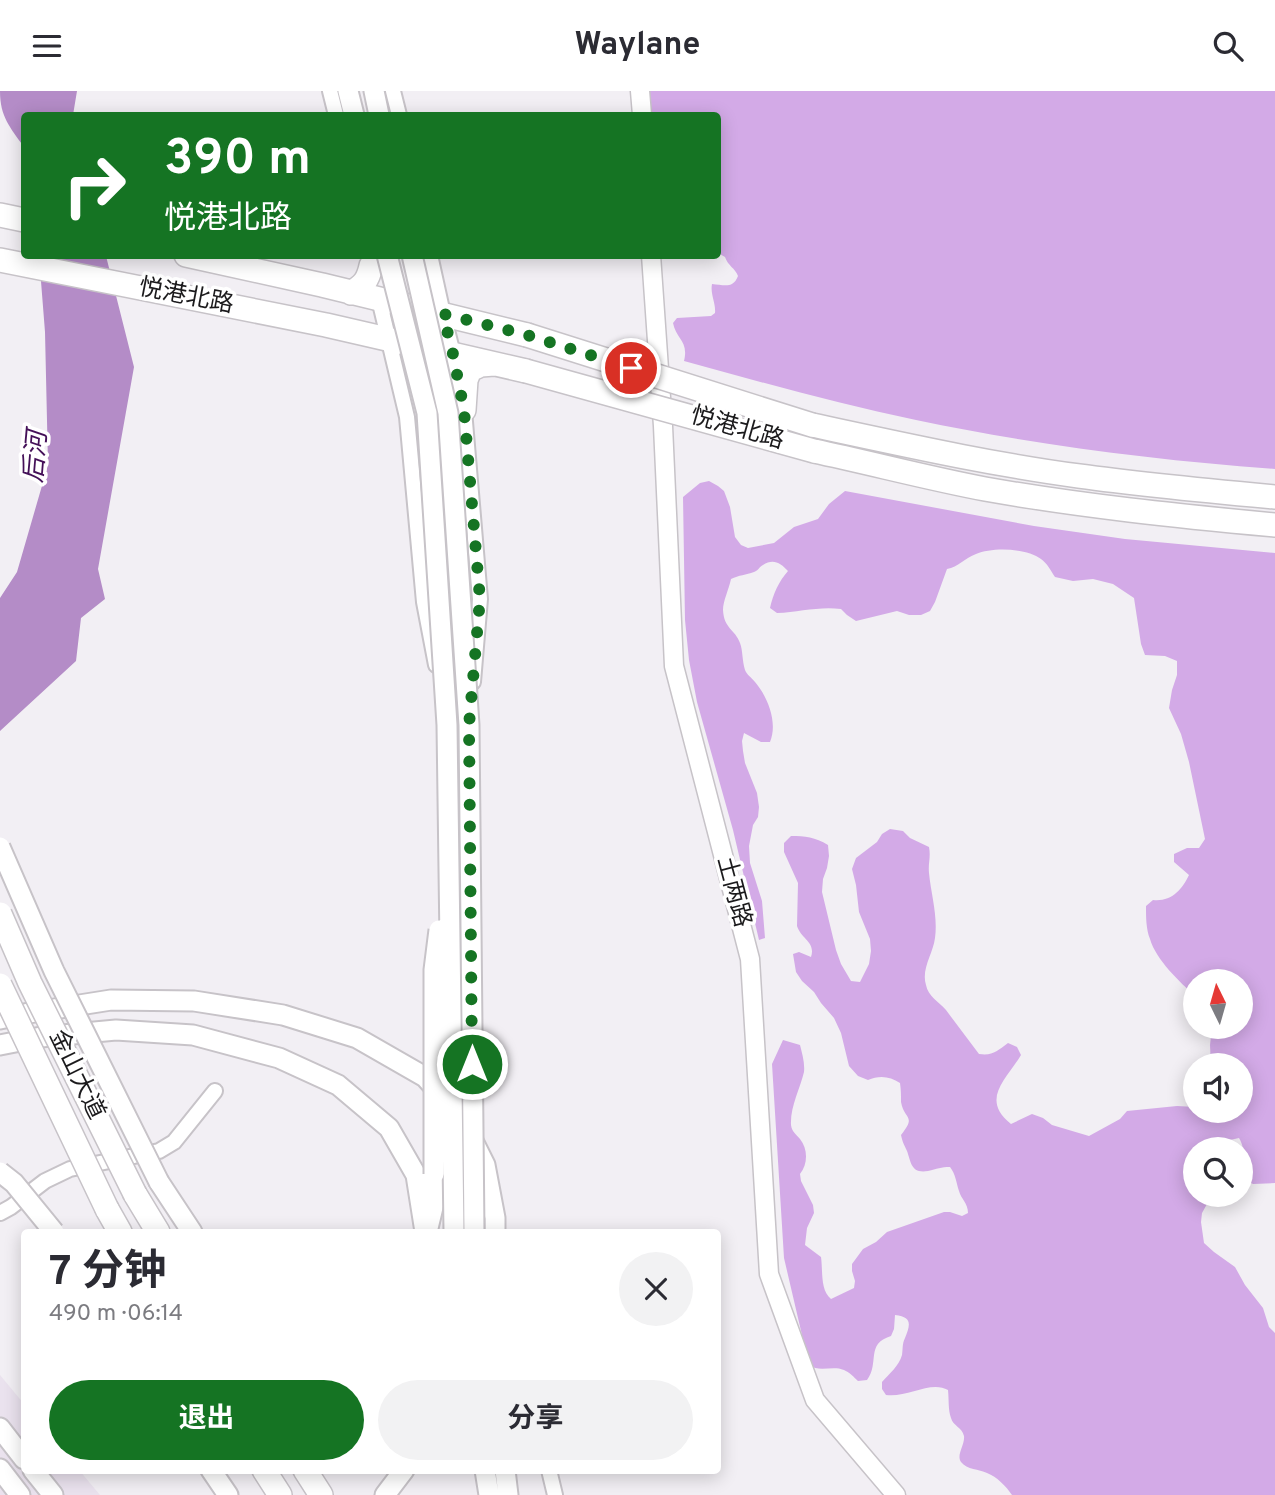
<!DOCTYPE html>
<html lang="zh">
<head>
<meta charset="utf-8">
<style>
  body { margin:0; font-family:Overpass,"Noto Sans SC",sans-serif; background:#f2f2f3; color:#2b2b33; height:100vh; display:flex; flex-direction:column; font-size:26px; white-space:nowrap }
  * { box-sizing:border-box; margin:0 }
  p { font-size:23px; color:#7c7c81 }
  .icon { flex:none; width:38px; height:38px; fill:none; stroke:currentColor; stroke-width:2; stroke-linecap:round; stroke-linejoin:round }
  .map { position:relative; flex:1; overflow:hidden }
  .side { position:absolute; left:21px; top:1138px; width:700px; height:245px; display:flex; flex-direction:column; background:#fff; border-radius:7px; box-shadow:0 4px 18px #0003 }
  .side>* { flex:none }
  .top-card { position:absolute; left:21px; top:21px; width:700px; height:147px; border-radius:7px; box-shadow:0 4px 18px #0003; background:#157423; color:#fff; overflow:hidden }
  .needle { width:46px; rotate:355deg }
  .tools { position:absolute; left:1183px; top:878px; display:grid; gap:14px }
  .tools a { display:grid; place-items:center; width:70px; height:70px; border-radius:50%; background:#fff; box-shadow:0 4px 18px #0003; font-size:35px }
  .pin { position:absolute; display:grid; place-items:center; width:60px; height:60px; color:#fff; margin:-30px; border:4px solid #fff; border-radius:50%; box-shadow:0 2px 7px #0007 }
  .me { position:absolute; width:77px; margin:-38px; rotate:0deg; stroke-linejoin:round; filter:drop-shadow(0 0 5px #0008) }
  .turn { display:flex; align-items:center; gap:24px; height:147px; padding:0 28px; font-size:32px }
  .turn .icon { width:91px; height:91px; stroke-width:2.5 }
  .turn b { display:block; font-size:49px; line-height:60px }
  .round { display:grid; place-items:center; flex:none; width:74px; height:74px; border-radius:37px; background:#f2f2f3 }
  .summary { display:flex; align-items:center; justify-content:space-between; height:119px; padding:0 28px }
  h1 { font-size:42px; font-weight:700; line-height:52px }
  .button { display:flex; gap:14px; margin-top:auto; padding:14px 28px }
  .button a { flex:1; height:80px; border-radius:42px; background:#157423; color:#fff; font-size:28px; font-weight:700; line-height:80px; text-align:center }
  .button a+a { background:#f2f2f3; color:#2b2b33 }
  header { display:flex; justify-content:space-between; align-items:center; height:91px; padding:0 28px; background:#fff; font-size:32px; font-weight:700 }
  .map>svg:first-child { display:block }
</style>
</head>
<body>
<header><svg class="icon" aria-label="menu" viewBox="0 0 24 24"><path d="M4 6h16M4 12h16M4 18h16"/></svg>Waylane<svg class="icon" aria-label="search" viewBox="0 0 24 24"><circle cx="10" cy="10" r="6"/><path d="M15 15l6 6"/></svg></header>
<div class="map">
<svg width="1275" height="1404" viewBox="0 0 1275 1404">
  <rect width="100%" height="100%" fill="#f2eff4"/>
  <!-- built -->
  <path fill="#eae2ee" d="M0,1284L24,1313V1379H79L100,1404H0Z"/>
  <!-- forest -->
  <path fill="#d3aae7" d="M647,0H1275V378C1154,369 1035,354 916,329C838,313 761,291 684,270C689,250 676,248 673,232L677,227L711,225L715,222C716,212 710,203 712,193C724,194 733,198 738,185C735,177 728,175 725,166L718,162V24H649Z
    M709,390L718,395L724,400L730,416L735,446L741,454L748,457L774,452L794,436L818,428L829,413L845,400L1034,435L1125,448L1275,462V1092L1253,1093L1244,1088C1240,1071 1248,1063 1239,1047L1230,1049L1225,1059H1195V1104H1216L1215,1107L1207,1113L1202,1122L1201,1131L1204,1152L1214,1161L1235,1176L1245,1194L1263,1217L1269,1236L1275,1242V1404H1012C1006,1395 997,1386 987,1382C979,1378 967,1379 961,1371C956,1364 965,1354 964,1345C962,1336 953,1335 951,1327C948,1319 949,1308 948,1299C931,1289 907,1307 886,1304L882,1298V1291C889,1283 899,1275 902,1264C903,1258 902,1253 905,1247C910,1234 913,1226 895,1224L894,1238L891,1245C865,1253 880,1272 867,1289L858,1290C854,1286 849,1281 844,1279C832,1274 820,1282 809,1274L784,1167L772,973L783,949L800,954C802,962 805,972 804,981C800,998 790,1016 791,1034C792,1041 796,1043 800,1048C808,1058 808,1073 800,1083L801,1090L813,1114L814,1122L807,1137L805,1154L821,1166C823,1180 820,1199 831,1208L854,1197L855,1190L852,1180V1173L863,1158L876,1151L887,1141L944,1121H950L962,1125L968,1122C968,1112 961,1108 959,1100C956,1091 956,1084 950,1076C941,1076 937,1078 928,1080C911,1083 911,1071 907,1060C904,1053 903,1053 901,1044C917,1024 904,1029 901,1011C901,1004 901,999 900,992C890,985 879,984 868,989L858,985L849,975L841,942L834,927L821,912L814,901L802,890L796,881L793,863L799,861L811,866C816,851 801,848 797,835L798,792L784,761V752L791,745C805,745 815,746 828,754L829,765L827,777L823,788L822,801L836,859L841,873L851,890L860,891L869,873L871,860L870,848L859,821L856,794L852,778L856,767L877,751L882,743L890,738L903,740L910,747L929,756C931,766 928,772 929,782C931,803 938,825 935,847C933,863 921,878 926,894C928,905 939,911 946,919C957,934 968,948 979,963C993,965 997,960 1008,952L1017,956L1021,964C1006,989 980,1008 1011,1033L1032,1023L1043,1027L1052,1034L1089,1045L1120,1028L1127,1020L1177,1015L1195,1016V1020H1241V975H1211L1210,954L1212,936H1241V891H1195V905C1180,891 1156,869 1150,848C1146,838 1146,826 1146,815L1153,809C1171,811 1182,799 1189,784L1174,771V763L1187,757H1199L1205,748L1189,671L1181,643L1169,617L1172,599L1177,584V570L1165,565L1145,564L1141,553L1134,507L1113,493L1093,488L1073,490L1055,486C1051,480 1047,472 1041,468C1027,457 992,456 976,463C965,467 958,476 947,478L935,511L930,520L921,524H909L897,520L856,530L847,524L841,518C820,515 799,521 777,522L770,517C773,503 779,490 788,480C781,472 773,467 763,474C758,477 759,479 754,481C746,484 739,484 731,488C729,498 723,510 723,519C724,538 735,538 740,552C743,560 742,570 745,579C747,584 751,586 755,591C768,606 778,632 770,651H761L744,642L742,650L743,660L745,672L757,702L759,716L758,726L753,734L749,755L750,772L762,810L765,847L759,849L733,739L697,611L689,569L685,529L683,406L700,392Z"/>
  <!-- water -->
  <path fill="#b48cc7" d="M0,0H77L73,24H24V56C10,36 0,26 0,0Z
    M39,165H106L134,276L98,478L105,508L81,527L76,570L0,640V507L17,481L48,374L45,241Z"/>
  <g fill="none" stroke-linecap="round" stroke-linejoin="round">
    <defs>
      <path id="minor" d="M330,0L336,24
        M393,0L399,24
        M430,164L443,223L453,263L464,319L480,508L473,591
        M378,204L407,326L424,511L436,574
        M0,1122L11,1116L45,1090L70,1078L159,1060L174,1051L215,1000
        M549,1379L555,1404"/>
      <path id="tertiary" d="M640,0L642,24
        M651,164L663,335L674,575L750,868L769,1183L815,1309L896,1404"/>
      <path id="secondary" d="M348,0L354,24
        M374,0L379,24
        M0,928L29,922L111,909L194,910L283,924L357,947L425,986L461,1026L485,1074L495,1127V1141
        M0,954L41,946L116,939L193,944L279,967L338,994L389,1037L416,1084L425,1141
        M159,1091L192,1141
        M428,1137L434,1112V1083
        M0,1337L24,1368
        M0,1378L20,1404
        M33,1379L53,1404
        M211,1379L228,1404
        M485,1379L489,1404
        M505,1379L508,1404
        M385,1404L404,1379"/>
      <path id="primary" d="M0,124L24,129
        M186,164L322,194L527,244
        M0,169L326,234L526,280
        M351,202C364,194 368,189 371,175
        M464,319L466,289L470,279L481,274L494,273
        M812,334C901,353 989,373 1079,385C1144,394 1210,400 1275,406
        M814,360C871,372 927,387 985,398C1081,415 1178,425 1275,434"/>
      <path id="trunk" d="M135,1103L158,1141
        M107,1118L120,1141
        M264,1379L280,1404
        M305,1379L321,1404"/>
    </defs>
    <!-- minor casing -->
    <use href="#minor" stroke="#c7c3c8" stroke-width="18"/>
    <!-- tertiary casing -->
    <use href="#tertiary" stroke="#c7c3c8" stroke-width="21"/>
    <!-- secondary casing -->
    <use href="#secondary" stroke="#c7c3c8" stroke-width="23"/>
    <!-- primary casing -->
    <use href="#primary" stroke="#c7c3c8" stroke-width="26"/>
    <!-- trunk casing -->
    <use href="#trunk" stroke="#c7c3c8" stroke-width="26"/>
    <!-- minor -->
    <use href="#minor" stroke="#fff" stroke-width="14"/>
    <!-- tertiary -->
    <use href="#tertiary" stroke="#fff" stroke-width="18"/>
    <!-- secondary -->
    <use href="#secondary" stroke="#fff" stroke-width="19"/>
    <!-- primary -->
    <use href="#primary" stroke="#fff" stroke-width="23"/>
    <!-- trunk -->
    <use href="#trunk" stroke="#fff" stroke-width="23"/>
    <defs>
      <path id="secondary-bridge" d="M387,164L427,322L447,634L454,1141
        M412,164L448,322L469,634L474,1141
        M0,756L54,880L159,1091
        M0,1081L14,1092L54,1141
        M434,1083V879L439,839"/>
      <path id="primary-bridge" d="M527,244L812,334
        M526,280L814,360"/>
      <path id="trunk-bridge" d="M0,823L30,892L135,1103
        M0,894L107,1118"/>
    </defs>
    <!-- secondary-bridge casing -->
    <use href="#secondary-bridge" stroke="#c7c3c8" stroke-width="23" stroke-linecap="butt"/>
    <!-- primary-bridge casing -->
    <use href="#primary-bridge" stroke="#c7c3c8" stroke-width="26" stroke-linecap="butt"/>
    <!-- trunk-bridge casing -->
    <use href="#trunk-bridge" stroke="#c7c3c8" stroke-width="26" stroke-linecap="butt"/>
    <!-- secondary-bridge -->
    <use href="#secondary-bridge" stroke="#fff" stroke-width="19"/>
    <!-- primary-bridge -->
    <use href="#primary-bridge" stroke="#fff" stroke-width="23"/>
    <!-- trunk-bridge -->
    <use href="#trunk-bridge" stroke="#fff" stroke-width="23"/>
  </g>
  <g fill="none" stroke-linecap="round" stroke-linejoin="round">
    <!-- route -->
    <path stroke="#157423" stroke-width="12" stroke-dasharray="0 21.6" d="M472,973L469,634L480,508L464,319L453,263L443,223L527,244L631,277"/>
  </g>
  <g text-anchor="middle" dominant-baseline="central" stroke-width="7" stroke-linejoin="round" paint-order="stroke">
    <!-- street labels -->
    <g font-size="24" fill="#1b1a1c" stroke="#fff">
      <text transform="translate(186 206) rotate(11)">悦港北路</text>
      <text transform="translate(737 338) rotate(16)">悦港北路</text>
      <text transform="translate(733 801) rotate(75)">土两路</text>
      <text transform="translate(76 984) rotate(64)">金山大道</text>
    </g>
    <!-- water labels -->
    <g font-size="26" font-style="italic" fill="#441058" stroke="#fff">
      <text transform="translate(37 366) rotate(-85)">后河</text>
    </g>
  </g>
</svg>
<div class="tools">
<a><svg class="needle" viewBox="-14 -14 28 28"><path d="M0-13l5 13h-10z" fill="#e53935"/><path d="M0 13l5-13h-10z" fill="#7c7c81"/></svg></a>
<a><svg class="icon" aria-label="sound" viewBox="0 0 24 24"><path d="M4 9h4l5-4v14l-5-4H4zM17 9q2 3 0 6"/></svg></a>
<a><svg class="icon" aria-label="search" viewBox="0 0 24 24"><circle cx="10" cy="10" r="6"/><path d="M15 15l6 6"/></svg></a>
</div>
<div class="pin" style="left:631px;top:277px;background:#d93025"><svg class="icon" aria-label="arrive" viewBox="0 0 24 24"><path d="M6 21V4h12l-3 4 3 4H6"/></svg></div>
<svg class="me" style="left:472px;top:973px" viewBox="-20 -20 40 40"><circle r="17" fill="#157423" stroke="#fff" stroke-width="3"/><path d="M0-11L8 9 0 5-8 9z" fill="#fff"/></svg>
<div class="top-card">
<div class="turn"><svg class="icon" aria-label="right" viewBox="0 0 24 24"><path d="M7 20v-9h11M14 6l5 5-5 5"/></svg><div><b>390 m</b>悦港北路</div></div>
</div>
<section class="side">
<div class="summary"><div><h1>7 分钟</h1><p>490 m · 06:14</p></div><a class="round"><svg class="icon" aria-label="close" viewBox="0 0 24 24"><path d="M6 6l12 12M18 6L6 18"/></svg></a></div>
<div class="button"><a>退出</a><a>分享</a></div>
</section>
</div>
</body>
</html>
